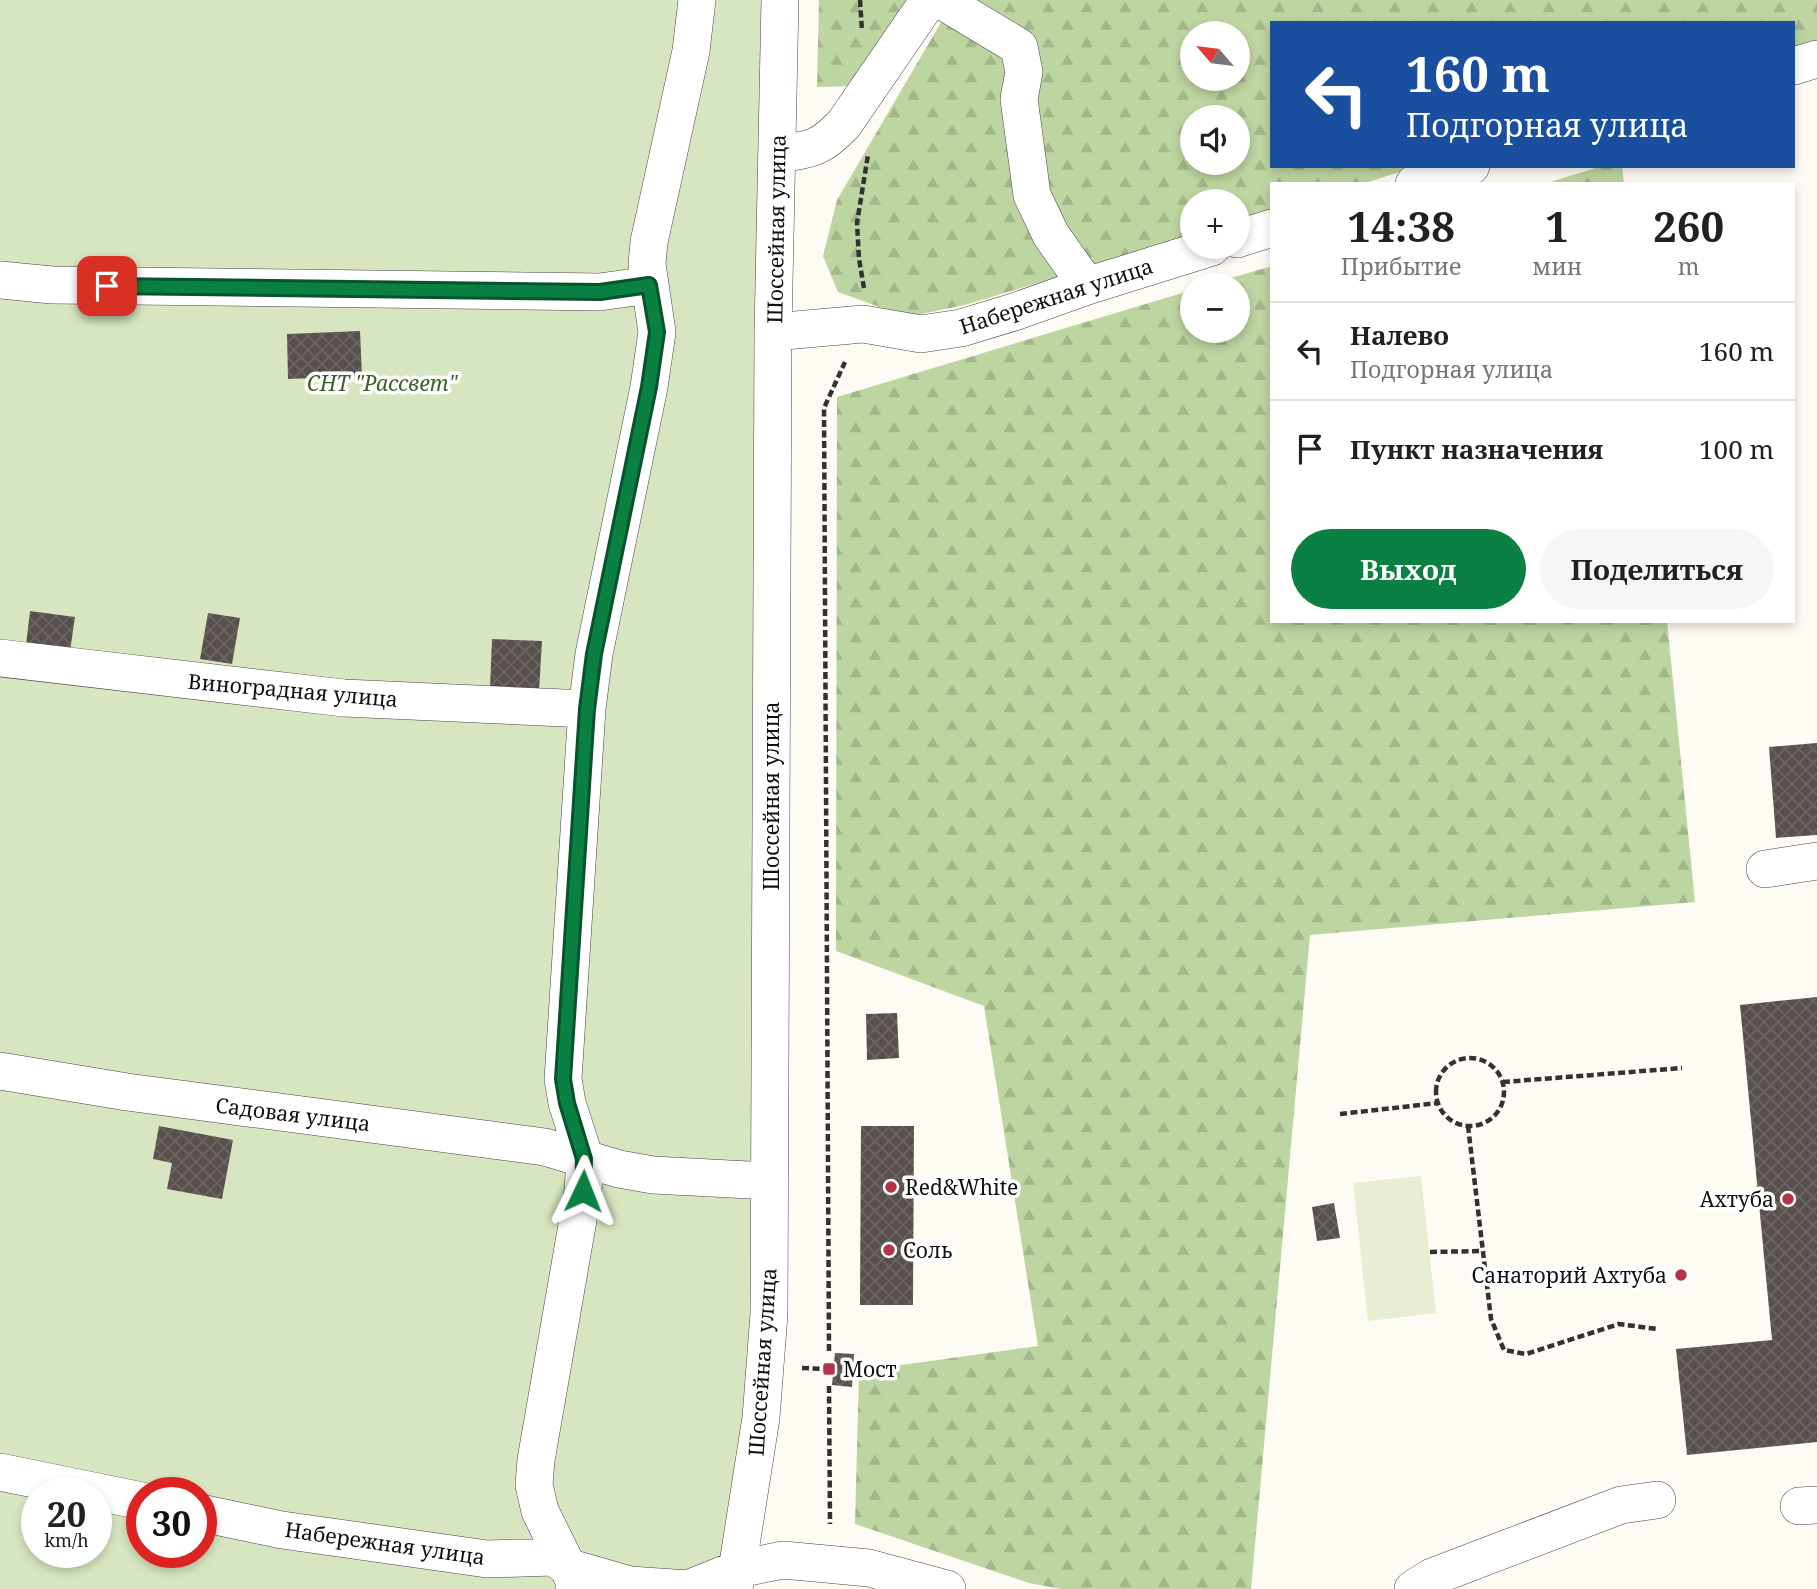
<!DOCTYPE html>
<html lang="ru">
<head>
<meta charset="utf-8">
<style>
  body { margin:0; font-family:"Noto Serif",serif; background:#f6f6f6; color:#202124; height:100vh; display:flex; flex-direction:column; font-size:26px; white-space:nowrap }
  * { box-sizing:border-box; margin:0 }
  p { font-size:23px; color:#757577 }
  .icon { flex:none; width:38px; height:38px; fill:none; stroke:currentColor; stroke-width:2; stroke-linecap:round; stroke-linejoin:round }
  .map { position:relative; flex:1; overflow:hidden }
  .drawer { position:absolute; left:1270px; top:182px; width:525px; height:441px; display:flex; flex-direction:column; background:#fff; border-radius:0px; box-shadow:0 4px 10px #0003 }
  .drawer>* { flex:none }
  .guide { position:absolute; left:1270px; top:21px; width:525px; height:147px; border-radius:0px; box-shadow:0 4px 10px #0003; background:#1a4fa0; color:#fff; overflow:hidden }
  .needle { width:46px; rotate:298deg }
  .tools { position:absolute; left:1180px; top:21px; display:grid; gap:14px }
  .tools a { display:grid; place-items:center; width:70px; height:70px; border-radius:50%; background:#fff; box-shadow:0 4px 10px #0003; font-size:35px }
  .speed { position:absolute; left:21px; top:1477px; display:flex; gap:14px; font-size:35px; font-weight:700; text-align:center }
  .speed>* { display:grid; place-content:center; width:91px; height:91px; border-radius:50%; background:#fff; box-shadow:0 4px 10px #0003; line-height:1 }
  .speed small { font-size:18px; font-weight:400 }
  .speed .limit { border:10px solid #d22; background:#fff; color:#111 }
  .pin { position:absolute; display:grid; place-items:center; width:60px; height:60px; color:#fff; margin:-30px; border-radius:14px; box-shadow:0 4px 10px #0006 }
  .me { position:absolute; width:77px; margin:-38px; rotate:2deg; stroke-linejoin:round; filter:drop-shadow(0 0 5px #0008) }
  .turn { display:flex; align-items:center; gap:24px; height:147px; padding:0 21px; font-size:32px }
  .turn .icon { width:91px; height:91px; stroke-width:2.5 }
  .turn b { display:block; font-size:49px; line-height:60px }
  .eta { display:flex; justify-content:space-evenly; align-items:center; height:119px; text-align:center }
  .eta b { font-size:42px; font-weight:700; line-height:49px }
  .primary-button { display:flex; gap:14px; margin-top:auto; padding:14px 21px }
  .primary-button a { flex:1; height:80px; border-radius:42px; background:#0b8043; color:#fff; font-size:28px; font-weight:700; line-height:80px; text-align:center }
  .primary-button a+a { background:#f6f6f6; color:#202124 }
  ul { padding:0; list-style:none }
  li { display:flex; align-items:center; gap:21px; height:98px; padding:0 21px; border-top:2px solid #e0e0e0 }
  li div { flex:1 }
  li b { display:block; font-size:26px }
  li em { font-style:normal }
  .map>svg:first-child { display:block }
</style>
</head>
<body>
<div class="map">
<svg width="1817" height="1589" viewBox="0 0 1817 1589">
  <defs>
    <pattern id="forest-firs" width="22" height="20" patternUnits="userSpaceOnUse" patternTransform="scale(1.75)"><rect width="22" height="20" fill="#bdd5a0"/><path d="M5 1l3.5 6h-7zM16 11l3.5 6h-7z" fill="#a1b689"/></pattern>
    <pattern id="building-cross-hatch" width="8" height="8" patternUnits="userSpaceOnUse" patternTransform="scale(1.75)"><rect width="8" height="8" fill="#58504d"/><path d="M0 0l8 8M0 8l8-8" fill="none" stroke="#6b6562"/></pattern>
  </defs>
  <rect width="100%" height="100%" fill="#fefbf4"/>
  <!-- grass -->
  <path fill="#d7e6c0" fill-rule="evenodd" d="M0,0H766L762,1042L749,1408L720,1589H0ZM37,1493H96V1552H37ZM142,1493H201V1552H142Z"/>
  <!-- forest -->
  <path fill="url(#forest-firs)" fill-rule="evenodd" d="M819,0H913L853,86L817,87Z
    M954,0H1817V42L1794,49V23H1272V166H1418L1362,184H1272V211L1237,222V201H1192V236L965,305L907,317L838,292L823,256L837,200ZM1192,33H1237V79H1192ZM1192,117H1237V163H1192Z
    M1602,166H1622L1624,184H1544Z
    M1272,266V621H1667L1695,902L1310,935L1251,1589H1061L1029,1583L855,1524L859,1371L1038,1346L984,1006L836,951L837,397L1192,290V331H1237V285H1207Z"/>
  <!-- pitch -->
  <path fill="#e7eed1" d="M1421,1176L1436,1313L1368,1321L1353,1183Z"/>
  <!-- building -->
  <path fill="url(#building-cross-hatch)" d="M360,331L362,376L288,379L287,334Z
    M30,611L75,617L70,651L26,646Z
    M208,613L240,618L232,664L200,659Z
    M492,639L542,641L539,691L490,688Z
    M1817,743V835L1776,838L1769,747Z
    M1817,997V1442L1687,1455L1676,1349L1772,1340L1740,1005Z
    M897,1013L899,1058L867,1060L866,1014Z
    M159,1126L233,1140L222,1199L167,1189L172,1163L153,1159Z
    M861,1126H914L913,1305H860Z
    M1334,1203L1340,1238L1317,1241L1312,1207Z
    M835,1353L854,1354L852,1387L832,1385Z"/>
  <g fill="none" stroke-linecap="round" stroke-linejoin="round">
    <defs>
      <path id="minor" d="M941,0L1019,47L1024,72L1019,99L1032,195L1051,235L1087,286
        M1794,66L1817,59
        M778,154C812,149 820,149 844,124L929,0
        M1414,184L1471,166
        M1237,239L1272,228
        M0,280L52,285L600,292L649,285
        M773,332L863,324L921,334L961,328L1014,312L1087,286L1212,247
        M0,658L344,698L587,709
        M1765,869L1817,861
        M0,1071L127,1092L545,1147L619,1169L653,1175L769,1181
        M0,1472L142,1501
        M1799,1506L1817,1505
        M201,1513L282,1530L487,1559L554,1557L567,1567L630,1585L688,1589L738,1569L783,1560L869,1568L947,1589
        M574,1589V1580L540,1511L534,1485L536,1460L583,1191L585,1159L567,1103L563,1079L587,709L594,654L649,387L657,332L647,264L649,242L691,51L697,0
        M734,1589L761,1418L769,1314L773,332L780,0
        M1413,1589L1432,1577L1621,1505L1657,1500"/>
    </defs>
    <!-- minor casing -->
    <use href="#minor" stroke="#434343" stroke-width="38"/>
    <!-- path -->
    <path stroke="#323232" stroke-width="4.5" stroke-dasharray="7 3.5" stroke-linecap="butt" d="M860,0L862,31
      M864,288L859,259L857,223L868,155
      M1436 1092a34 34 0 1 1 68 0a34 34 0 1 1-68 0Z
      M1503,1082L1682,1068
      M1340,1114L1438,1103
      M1468,1126L1491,1319L1504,1350L1526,1354L1619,1324L1657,1329
      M1430,1252L1481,1251
      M829,1351L824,408L845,362
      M802,1368L829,1369
      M829,1386L830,1524"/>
    <!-- minor -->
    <use href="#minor" stroke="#fff" stroke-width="37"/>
  </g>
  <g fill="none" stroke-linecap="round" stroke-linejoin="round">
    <defs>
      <path id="route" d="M107,286L600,292L649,285L657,332L649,387L594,654L587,709L563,1079L567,1103L584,1159L583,1191"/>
    </defs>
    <!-- route casing -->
    <use href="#route" stroke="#07532c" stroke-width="18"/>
    <!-- route -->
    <use href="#route" stroke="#0b8043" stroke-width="12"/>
  </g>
  <!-- markers -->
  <g fill="#b43447" stroke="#fff" stroke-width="2.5">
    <circle cx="891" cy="1187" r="7"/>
    <circle cx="1788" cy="1199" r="7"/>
    <circle cx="889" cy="1250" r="7"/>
    <circle cx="1681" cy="1275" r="7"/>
    <rect x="822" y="1362" width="14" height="14" rx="3.5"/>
  </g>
  <g text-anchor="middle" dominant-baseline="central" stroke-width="7" stroke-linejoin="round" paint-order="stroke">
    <!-- street labels -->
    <g font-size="21" fill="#101010" stroke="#fff">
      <text transform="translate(776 229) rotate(-89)">Шоссейная улица</text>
      <text transform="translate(1056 296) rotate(-18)">Набережная улица</text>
      <text transform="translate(293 690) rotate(5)">Виноградная улица</text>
      <text transform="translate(771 796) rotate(-90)">Шоссейная улица</text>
      <text transform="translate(293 1114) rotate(7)">Садовая улица</text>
      <text transform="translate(762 1362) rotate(-86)">Шоссейная улица</text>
      <text transform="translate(385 1543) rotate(8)">Набережная улица</text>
    </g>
    <!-- park labels -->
    <g font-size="21" font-style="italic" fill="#386225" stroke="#fff">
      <text x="382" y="383">СНТ "Рассвет"</text>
    </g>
    <!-- poi labels -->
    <g font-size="21" fill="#101010" stroke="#fff" text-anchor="start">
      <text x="905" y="1187">Red&amp;White</text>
      <text x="1774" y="1199" text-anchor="end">Ахтуба</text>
      <text x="903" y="1250">Соль</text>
      <text x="1667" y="1275" text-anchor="end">Санаторий Ахтуба</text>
      <text x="843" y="1369">Мост</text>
    </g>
  </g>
</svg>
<div class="tools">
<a><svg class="needle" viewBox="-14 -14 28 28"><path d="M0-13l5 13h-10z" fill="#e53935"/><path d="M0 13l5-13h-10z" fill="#757577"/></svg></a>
<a><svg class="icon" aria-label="sound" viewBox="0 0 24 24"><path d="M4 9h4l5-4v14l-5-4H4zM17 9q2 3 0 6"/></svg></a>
<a>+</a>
<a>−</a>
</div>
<div class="speed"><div>20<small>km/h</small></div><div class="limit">30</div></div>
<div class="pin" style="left:107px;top:286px;background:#d93025"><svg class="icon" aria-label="arrive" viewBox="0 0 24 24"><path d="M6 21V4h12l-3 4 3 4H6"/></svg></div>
<svg class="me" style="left:583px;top:1191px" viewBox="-20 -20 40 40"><path d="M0-17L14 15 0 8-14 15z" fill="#0b8043" stroke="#fff" stroke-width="4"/></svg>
<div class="guide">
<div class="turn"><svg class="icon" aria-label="left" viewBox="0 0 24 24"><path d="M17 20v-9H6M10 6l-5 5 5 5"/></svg><div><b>160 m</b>Подгорная улица</div></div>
</div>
<section class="drawer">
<div class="eta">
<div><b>14:38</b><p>Прибытие</p></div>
<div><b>1</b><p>мин</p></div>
<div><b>260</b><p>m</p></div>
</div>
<ul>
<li><svg class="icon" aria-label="left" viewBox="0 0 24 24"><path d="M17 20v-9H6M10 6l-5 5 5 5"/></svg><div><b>Налево</b><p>Подгорная улица</p></div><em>160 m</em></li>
<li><svg class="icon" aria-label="arrive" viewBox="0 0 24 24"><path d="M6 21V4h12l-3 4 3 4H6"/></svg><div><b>Пункт назначения</b></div><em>100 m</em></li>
</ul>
<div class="primary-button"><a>Выход</a><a>Поделиться</a></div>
</section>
</div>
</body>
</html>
